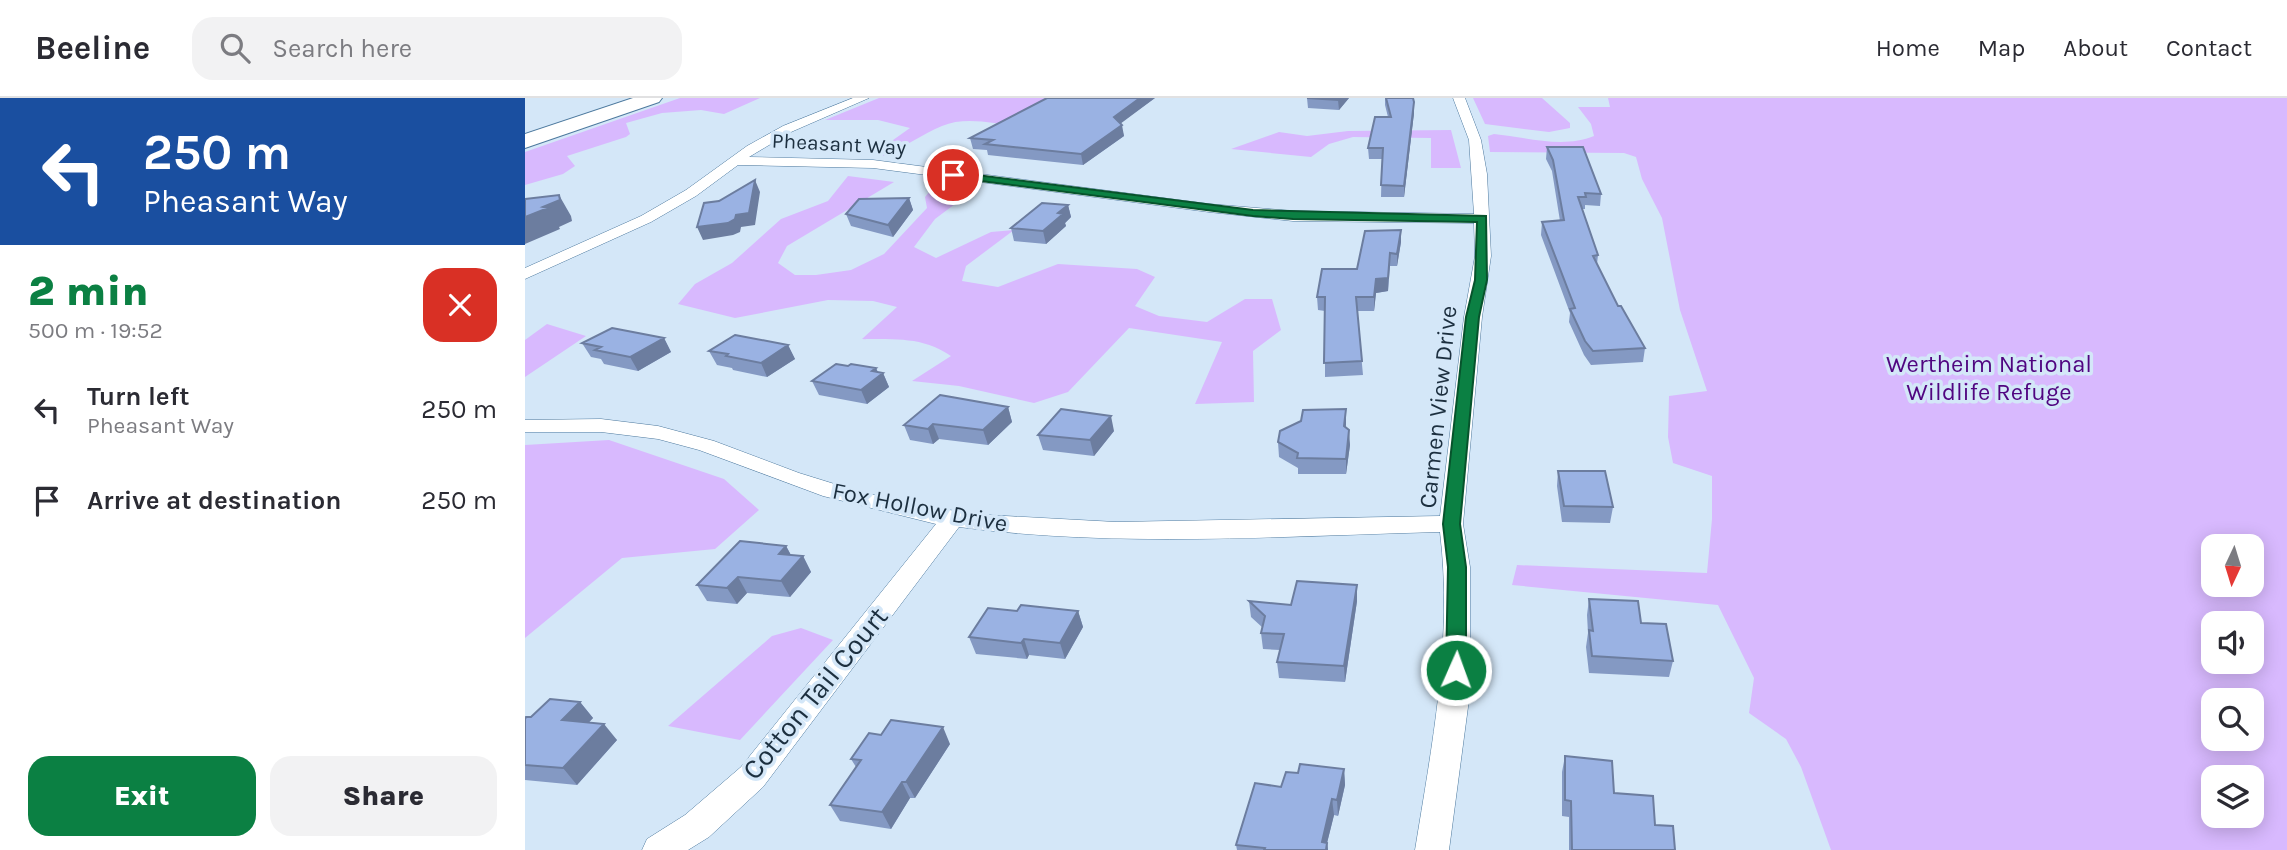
<!DOCTYPE html>
<html lang="en">
<head>
<meta charset="utf-8">
<style>
  body { margin:0; font-family:Karla,sans-serif; background:#f2f2f3; color:#2b2b33; height:100vh; display:flex; flex-direction:column; font-size:26px; white-space:nowrap }
  * { box-sizing:border-box; margin:0 }
  p { font-size:23px; color:#7c7c81 }
  .icon { flex:none; width:38px; height:38px; fill:none; stroke:currentColor; stroke-width:2; stroke-linecap:round; stroke-linejoin:round }
  .map { position:relative; flex:1; overflow:hidden }
  .panel { display:flex; flex-direction:column; background:#fff; width:525px }
  .panel>* { flex:none }
  .guide { background:#1a4fa0; color:#fff; overflow:hidden }
  .needle { width:46px; rotate:184deg }
  .tools { position:absolute; left:1676px; top:436px; display:grid; gap:14px }
  .tools a { display:grid; place-items:center; width:63px; height:63px; border-radius:14px; background:#fff; box-shadow:0 4px 18px #0003; font-size:35px }
  .pin { position:absolute; display:grid; place-items:center; width:60px; height:60px; color:#fff; margin:-30px; border:4px solid #fff; border-radius:50%; box-shadow:0 2px 7px #0007 }
  .me { position:absolute; width:77px; margin:-38px; rotate:2deg; stroke-linejoin:round; filter:drop-shadow(0 0 5px #0008) }
  .turn { display:flex; align-items:center; gap:24px; height:147px; padding:0 28px; font-size:32px }
  .turn .icon { width:91px; height:91px; stroke-width:2.5 }
  .turn b { display:block; font-size:49px; line-height:60px }
  .round { display:grid; place-items:center; flex:none; width:74px; height:74px; border-radius:21px; background:#f2f2f3 }
  .summary { display:flex; align-items:center; justify-content:space-between; height:119px; padding:0 28px }
  h1 { font-size:42px; font-weight:800; line-height:52px; color:#0b8043 }
  .action { display:flex; gap:14px; margin-top:auto; padding:14px 28px }
  .action a { flex:1; height:80px; border-radius:21px; background:#0b8043; color:#fff; font-size:28px; font-weight:800; line-height:80px; text-align:center }
  .action a+a { background:#f2f2f3; color:#2b2b33 }
  ul { padding:0; list-style:none }
  li { display:flex; align-items:center; gap:21px; height:91px; padding:0 28px }
  li div { flex:1 }
  li b { display:block; font-size:26px }
  li em { font-style:normal }
  header { display:flex; align-items:center; gap:42px; box-sizing:border-box; height:98px; padding:0 35px; background:#fff; border-bottom:2px solid #e1e1e2 }
  header strong { font-size:33px }
  nav { display:flex; gap:38px; margin-inline-start:auto; font-size:24px }
  .search { width:490px; height:63px; background:#f2f2f3; display:flex; align-items:center; gap:18px; box-sizing:border-box; padding:0 24px; border-radius:21px; color:#7c7c81; font-size:26px }
  main { display:flex; flex:1; min-height:0 }
  .map>svg:first-child { display:block }
</style>
</head>
<body>
<header>
<strong>Beeline</strong>
<div class="search"><svg class="icon" aria-label="search" viewBox="0 0 24 24"><circle cx="10" cy="10" r="6"/><path d="M15 15l6 6"/></svg>Search here</div>
<nav><a>Home</a><a>Map</a><a>About</a><a>Contact</a></nav>
</header>
<main>
<section class="panel">
<div class="guide">
<div class="turn"><svg class="icon" aria-label="left" viewBox="0 0 24 24"><path d="M17 20v-9H6M10 6l-5 5 5 5"/></svg><div><b>250 m</b>Pheasant Way</div></div>
</div>
<div class="summary"><div><h1>2 min</h1><p>500 m · 19:52</p></div><a class="round" style="background:#d93025;color:#fff"><svg class="icon" aria-label="close" viewBox="0 0 24 24"><path d="M6 6l12 12M18 6L6 18"/></svg></a></div>
<ul>
<li><svg class="icon" aria-label="left" viewBox="0 0 24 24"><path d="M17 20v-9H6M10 6l-5 5 5 5"/></svg><div><b>Turn left</b><p>Pheasant Way</p></div><em>250 m</em></li>
<li><svg class="icon" aria-label="arrive" viewBox="0 0 24 24"><path d="M6 21V4h12l-3 4 3 4H6"/></svg><div><b>Arrive at destination</b></div><em>250 m</em></li>
</ul>
<div class="action"><a>Exit</a><a>Share</a></div>
</section>
<div class="map">
<svg width="1762" height="752" viewBox="0 0 1762 752">
  <rect width="100%" height="100%" fill="#d4e7f8"/>
  <!-- green -->
  <path fill="#d8b9fe" fill-rule="evenodd" d="M155,0H235L199,16L176,12L137,15L101,25L105,36L101,39L42,58L50,68L38,76L0,87V54Z
    M354,0H530L500,29C474,27 442,17 417,28C397,36 379,50 358,58L361,47L385,30L353,22H300Z
    M948,0H1017L1045,25V30L1024,34L960,26Z
    M1083,0H1762V752H1306L1276,669L1261,641L1224,615L1229,580L1193,507L987,487L992,467L1182,475L1187,421V378L1148,365L1143,339L1144,298L1182,293L1155,212L1137,120L1117,81L1111,59L1099,55L965,54L963,38L969,36C1001,39 1038,51 1069,38L1066,26L1053,9H1085ZM1689,448H1727V486H1689ZM1689,525H1727V564H1689ZM1689,602H1727V640H1689ZM1689,679H1727V718H1689Z
    M926,32L936,70H906V40L828,39L804,46L786,59L706,51L754,34L782,38L823,33Z
    M323,78L369,84L262,148L253,165L270,177H291L326,172L359,156L402,110L400,99L412,85L454,88L410,121L389,149L411,160L466,134L489,132L441,168L437,183L473,189L533,166L612,171L630,179L610,208L634,218L682,224L720,201H747L756,232L728,253L729,304L670,306L697,244L604,230L543,294L509,305L434,288L387,283L426,258C396,238 372,242 337,241L372,209L348,203L303,202L210,220L153,206L170,186L207,165L256,121L303,103Z
    M22,226L61,238L0,279V242Z
    M84,342L199,381L234,412L190,451L97,460L0,540V347Z
    M276,530L308,542L215,642L143,628L247,538Z"/>
  <g fill="none" stroke-linecap="round" stroke-linejoin="round">
    <defs>
      <path id="minor" d="M328,0H344L266,34L224,59L348,62L684,106L768,113L949,116L944,42L928,0H940L956,42L962,76L966,158L957,219L938,426L945,469V594L924,752H890C907,647 928,541 915,434C756,438 593,450 434,429L238,689L184,739L163,752H117L122,741L160,717L216,669L411,426L298,398L174,352L133,341L76,334H0V322L76,321L133,328L189,343L274,375L332,393L409,410L462,417L591,424L915,418L939,219L950,158L949,125L768,123L684,114L348,70L213,67L171,98L126,124L0,181V170L116,118L161,92L222,48L258,28Z"/>
      <path id="trunk" d="M108,0H137L134,4L0,50V36Z"/>
    </defs>
    <!-- minor casing -->
    <use href="#minor" stroke="#4d799e" stroke-width="1"/>
    <!-- trunk casing -->
    <use href="#trunk" stroke="#4d799e" stroke-width="2"/>
    <!-- minor -->
    <use href="#minor" fill="#fff" fill-rule="evenodd"/>
    <!-- trunk -->
    <use href="#trunk" fill="#fff" fill-rule="evenodd"/>
  </g>
  <!-- wall -->
  <path fill="#8499c3" d="M630,0L595,25L599,38L558,67L463,57L462,52L448,51L445,40Z
    M782,0H824L814,12L783,10Z
    M860,0H888L889,4V15L879,99H856L857,61H844L843,50L863,19L860,7Z
    M1022,49L1076,96L1075,108L1060,107V111H1057L1073,157L1072,166L1093,208L1120,250L1118,264L1066,267L1059,257L1044,224L1045,215L1016,137L1017,124L1035,123L1027,73L1021,61Z
    M384,100L388,112L368,139L326,128L321,116Z
    M543,107L546,119L540,125L541,128L521,146L489,143L486,130Z
    M876,132V144L872,168H865L863,193L851,195L849,213H832L838,277L800,279V213L793,212L792,199L832,171Z
    M139,240L146,254L113,273L79,266L76,261L66,259L57,245Z
    M263,247L270,261L242,279L208,272L207,270L192,267L184,253Z
    M323,268L351,270L353,274L358,275L364,289L342,306L294,297L287,283Z
    M483,309L487,324L463,347L414,341L408,346L385,342L379,327Z
    M821,326V330L825,347L821,376H773V370L754,359L753,344Z
    M589,333L569,358L518,352L513,337Z
    M1033,373L1088,409L1085,425L1037,424L1032,388Z
    M261,448L266,457L278,458L286,474L265,499L222,495L212,506L182,503L172,487Z
    M832,487V503L820,584L754,580L752,564L755,552L738,551L736,535L738,530L726,519L724,503L766,507Z
    M1064,501L1116,525L1148,563L1144,579L1064,575L1061,549L1063,535L1062,517Z
    M492,513H553L558,529L540,561L504,557L502,561L451,556L444,539Z
    M55,604L68,620L64,624L92,642L52,687L0,682V621Z
    M425,646L390,700H385L366,731L315,723L305,707L331,669L326,661Z
    M1040,658L1130,727L1150,752H1044V719L1037,718V674Z
    M819,671L820,687L813,718L809,717L802,745L803,752H712L711,747L756,689L773,675Z"/>
  <!-- shaded-wall -->
  <path fill="#6c7d9f" d="M615,0H630L591,29L589,19Z
    M815,0H824L814,12L813,2Z
    M889,4V15L879,99V88Z
    M597,27L599,38L558,67L556,56Z
    M230,82L235,94L230,127L216,129L215,134L208,137L178,142L172,129Z
    M34,97L46,118L47,123L34,129L35,131L0,146V119Z
    M384,100L388,112L368,139L363,127Z
    M543,107L546,119L540,125L541,128L521,146L518,133L533,115Z
    M876,132V144L872,168V156Z
    M865,155L863,193L851,195L849,213V199L851,181Z
    M139,240L146,254L113,273L105,259Z
    M263,247L270,261L242,279L236,265Z
    M351,270L354,278L358,275L364,289L342,306L336,292L347,273Z
    M483,309L487,324L463,347L458,332Z
    M821,311V326L819,343V328Z
    M586,318L589,333L569,358L565,342Z
    M408,326L414,341L408,346L403,331Z
    M824,332L825,347L821,376V361Z
    M261,448L269,463L254,456Z
    M278,458L286,474L265,499L256,483Z
    M213,479L222,495L212,506L202,490Z
    M832,487V503L820,584L819,568Z
    M553,513L558,529L540,561L535,545Z
    M499,541L504,557L502,561L496,545Z
    M55,604L68,620L51,638L37,622Z
    M79,626L92,642L52,687L38,670Z
    M418,629L425,646L390,700L381,684Z
    M819,671L820,687L813,718L812,702Z
    M377,684L385,700L366,731L357,714Z
    M807,701L809,717L802,745L803,752H801L797,744Z"/>
  <!-- building -->
  <path fill="#9ab2e3" stroke="#6c7d9f" stroke-width="2" d="M522,0H615L589,19L597,27L556,56L460,46L468,42L445,40Z
    M782,0H815L813,2Z
    M861,0H888L889,4L879,88L856,87L858,50H843L850,19H866Z
    M1022,49H1058L1076,96L1060,95L1061,99H1053L1073,157L1068,158L1093,208H1096L1120,250L1068,253L1060,243L1045,211L1050,210L1017,124L1039,122L1028,62Z
    M230,82L224,115L211,117L210,121L203,125L172,129L179,105L194,103Z
    M34,97L35,102L18,109L23,110L0,119V101Z
    M384,100L363,127L321,116L334,101Z
    M517,105L543,107L533,115L538,116L518,133L486,130Z
    M876,132L872,156L865,155L863,180L851,181L849,199H831L837,263L799,265L800,199H792L797,171H832L840,133Z
    M87,230L139,240L105,259L70,252L76,249L57,245Z
    M210,237L263,247L236,265L201,258L203,256L184,253Z
    M311,266L323,268L326,266L351,270L347,273L358,275L336,292L287,283Z
    M415,297L483,309L458,332L408,326L403,331L379,327Z
    M536,311L586,318L565,342L513,337Z
    M821,311L819,328L824,332L821,361L772,360L773,355L753,344L755,333L776,323L778,312Z
    M1033,373H1080L1088,409L1039,408Z
    M215,443L261,448L254,456L278,458L256,483L213,479L202,490L172,487Z
    M772,483L832,487L819,568L752,564L759,536L736,535L740,518L724,503L766,507Z
    M1064,501L1113,503L1116,525L1141,526L1148,563L1067,558L1064,532L1068,533Z
    M496,507L553,513L535,545L499,541L496,545L444,539L463,510L492,513Z
    M25,601L55,604L37,622L79,626L38,670L0,667V621L1,619H6Z
    M366,622L418,629L381,684H377L357,714L305,707L336,662L326,661L344,635L356,637Z
    M1040,658L1087,663L1089,695L1128,698L1130,727L1148,728L1150,752H1047L1046,703L1040,702Z
    M775,666L819,671L812,702L807,701L797,744L802,745L801,752H739L740,750L711,747L730,685L756,689L761,674L773,675Z"/>
  <!-- route -->
  <path fill="#0b8043" stroke="#07532c" stroke-width="2" d="M428,74L728,112L961,118L962,182L954,219L935,426L941,469V572L938,577L931,579L924,577L921,572L923,469L918,426L941,219L950,182L952,124L768,121L728,118L425,79V75Z"/>
  <g text-anchor="middle" dominant-baseline="central" stroke-width="7" stroke-linejoin="round" paint-order="stroke">
    <!-- far-street labels -->
    <g font-size="21" fill="#1c2f3f" stroke="#d4e7f8">
      <text transform="translate(314 46) rotate(3)">Pheasant Way</text>
    </g>
    <!-- park labels -->
    <g font-size="24" fill="#500580" stroke="#d4e7f8">
      <text x="1464" y="266">Wertheim National<tspan x="1464" dy="28">Wildlife Refuge</tspan></text>
    </g>
    <!-- street labels -->
    <g font-size="24" fill="#1c2f3f" stroke="#d4e7f8">
      <text transform="translate(913 309) rotate(-84)">Carmen View Drive</text>
      <text transform="translate(395 409) rotate(11)">Fox Hollow Drive</text>
    </g>
    <!-- near-street labels -->
    <g font-size="28" fill="#1c2f3f" stroke="#d4e7f8">
      <text transform="translate(290 595) rotate(-51)">Cotton Tail Court</text>
    </g>
  </g>
</svg>
<div class="tools">
<a><svg class="needle" viewBox="-14 -14 28 28"><path d="M0-13l5 13h-10z" fill="#e53935"/><path d="M0 13l5-13h-10z" fill="#7c7c81"/></svg></a>
<a><svg class="icon" aria-label="sound" viewBox="0 0 24 24"><path d="M4 9h4l5-4v14l-5-4H4zM17 9q2 3 0 6"/></svg></a>
<a><svg class="icon" aria-label="search" viewBox="0 0 24 24"><circle cx="10" cy="10" r="6"/><path d="M15 15l6 6"/></svg></a>
<a><svg class="icon" aria-label="layers" viewBox="0 0 24 24"><path d="M12 4l9 5-9 5-9-5zM3 14l9 5 9-5"/></svg></a>
</div>
<div class="pin" style="left:428px;top:77px;background:#d93025"><svg class="icon" aria-label="arrive" viewBox="0 0 24 24"><path d="M6 21V4h12l-3 4 3 4H6"/></svg></div>
<svg class="me" style="left:931px;top:572px" viewBox="-20 -20 40 40"><circle r="17" fill="#0b8043" stroke="#fff" stroke-width="3"/><path d="M0-11L8 9 0 5-8 9z" fill="#fff"/></svg>
</div>
</main>
</body>
</html>
